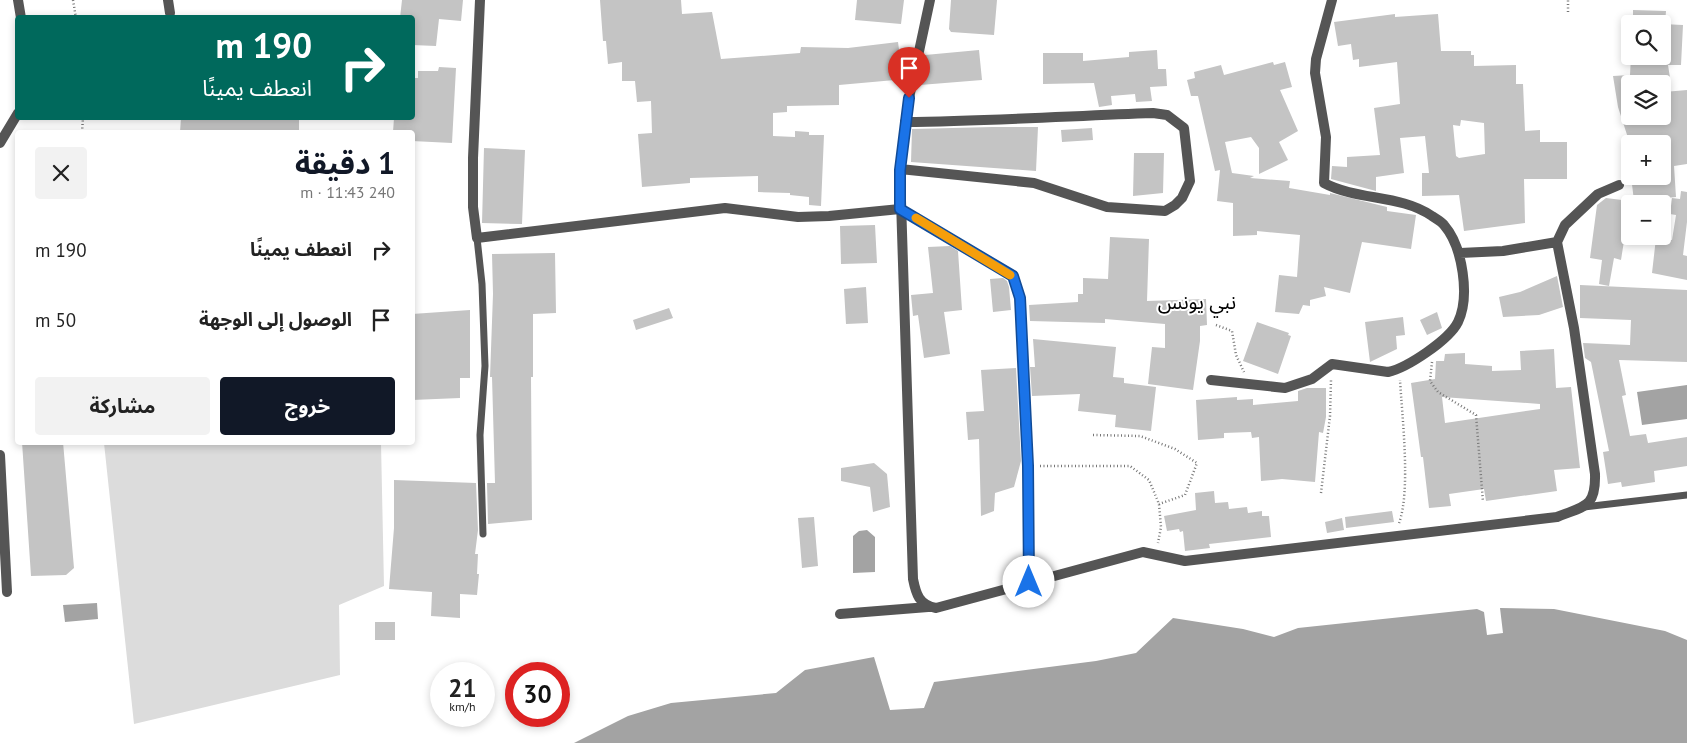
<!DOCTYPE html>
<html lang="ar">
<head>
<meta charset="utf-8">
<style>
  body { margin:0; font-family:"PT Sans","Noto Sans Arabic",sans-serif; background:#f2f2f2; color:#222; direction:rtl; height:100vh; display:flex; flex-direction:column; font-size:19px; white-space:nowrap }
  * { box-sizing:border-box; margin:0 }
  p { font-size:16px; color:#767676 }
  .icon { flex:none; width:28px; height:28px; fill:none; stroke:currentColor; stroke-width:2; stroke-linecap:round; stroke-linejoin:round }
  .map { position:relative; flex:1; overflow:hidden; direction:ltr }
  .drawer { position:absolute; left:15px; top:130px; width:400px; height:315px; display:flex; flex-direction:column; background:#fff; border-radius:5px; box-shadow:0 2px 8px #0003; direction:rtl }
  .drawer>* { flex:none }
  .hud { position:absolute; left:15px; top:15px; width:400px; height:105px; border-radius:5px; box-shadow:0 2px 8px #0003; direction:rtl; background:#00695c; color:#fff; overflow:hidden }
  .tools { position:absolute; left:1621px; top:15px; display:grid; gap:10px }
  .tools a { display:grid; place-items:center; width:50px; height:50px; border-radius:5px; background:#fff; box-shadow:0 2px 8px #0003; font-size:25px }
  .speed { position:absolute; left:430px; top:662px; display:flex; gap:10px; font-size:25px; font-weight:700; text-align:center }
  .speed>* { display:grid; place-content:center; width:65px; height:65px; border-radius:50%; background:#fff; box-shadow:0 2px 8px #0003; line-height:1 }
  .speed small { font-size:12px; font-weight:400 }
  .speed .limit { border:8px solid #d22; background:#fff; color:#111 }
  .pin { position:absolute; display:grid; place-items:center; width:42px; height:42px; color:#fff; margin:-51px -21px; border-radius:50% 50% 50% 0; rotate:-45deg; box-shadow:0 0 5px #0007 }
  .pin .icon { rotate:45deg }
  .me { position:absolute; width:55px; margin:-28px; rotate:0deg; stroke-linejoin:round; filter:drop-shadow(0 0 4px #0008) }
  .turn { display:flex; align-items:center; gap:18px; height:105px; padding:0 20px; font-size:22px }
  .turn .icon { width:65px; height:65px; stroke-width:2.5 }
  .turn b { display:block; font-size:35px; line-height:42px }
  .round { display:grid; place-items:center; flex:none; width:52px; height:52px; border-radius:5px; background:#f2f2f2 }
  .head { display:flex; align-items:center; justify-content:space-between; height:85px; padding:0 20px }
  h1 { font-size:30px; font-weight:700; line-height:38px; color:#111827 }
  .action { display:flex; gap:10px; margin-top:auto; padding:10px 20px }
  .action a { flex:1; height:58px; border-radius:5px; background:#111827; color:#fff; font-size:20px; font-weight:700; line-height:58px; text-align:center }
  .action a+a { background:#f2f2f2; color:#222 }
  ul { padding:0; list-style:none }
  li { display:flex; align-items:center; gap:15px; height:70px; padding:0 20px }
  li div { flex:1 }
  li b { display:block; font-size:19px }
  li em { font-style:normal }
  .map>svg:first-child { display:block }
</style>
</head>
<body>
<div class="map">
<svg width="1687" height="743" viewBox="0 0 1687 743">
  <rect width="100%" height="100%" fill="#fff"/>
  <!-- green -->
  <path fill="#dcdcdc" d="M104,443H381L384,586L339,605L340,675L134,724Z"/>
  <!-- water -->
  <path fill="#a3a3a3" d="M1687,385V419L1642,425L1637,392Z
    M867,530L875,537V572L853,573V536L859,531Z
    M97,603L98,619L65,622L63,605Z
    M1500,608L1554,609L1665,631L1687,640V743H574L628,716L671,703L776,693L805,670L874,657L890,710L924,708L934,682L1096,661L1136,653L1173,618L1243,629L1274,637L1298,628L1477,609L1484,612L1487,635L1503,633Z"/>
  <!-- building -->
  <path fill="#c4c4c4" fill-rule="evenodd" d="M402,0H463L461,21L439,19L436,46L412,45V18H400Z
    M600,0H681L682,14L712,12L721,59L800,53L801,47L848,48L898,42L900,57L911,56L906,79L839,85V105L787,106V112L773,113V136L795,137V131L809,132V135H824L821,206L809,205V197L790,195V193L758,192V176L690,178V183L642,187L638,134L652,133L651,101L637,102L635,81H622V62L608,64L606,41H603Z
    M857,0H904L901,24L855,20Z
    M951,0H997L994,35L951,32L949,29Z
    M1633,10L1666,11L1665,24H1633Z
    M1395,14V17L1438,14L1441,51H1471V55H1474V66L1516,65V84H1523L1525,131L1540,130V142H1567V179H1524L1525,223L1464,231L1459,195L1422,196V173H1429L1425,136L1400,138L1404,173L1376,177V191L1331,179L1332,166L1347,167V157L1380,155L1374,108L1400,104L1397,62L1359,67V59L1353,60L1351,44L1338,46L1334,22ZM1461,120L1484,123L1485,154L1459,158L1456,156L1453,125L1460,126Z
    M1662,24L1683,25L1681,65H1668L1671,84H1630V116H1668L1664,92L1687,90V164L1674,166L1676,197L1634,201L1631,176H1662V137L1642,144H1630L1618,107L1613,76L1630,75L1631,56H1662Z
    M979,50L982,80L920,85L925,55Z
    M1157,50L1158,69H1166L1167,86L1150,87L1152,101L1136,102L1135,94L1111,96L1112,105L1099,107L1094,83L1043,84V53H1083V61L1129,57V52Z
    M1273,62L1274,65L1285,62L1292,87L1280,90L1298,131L1279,142L1288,160L1259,174V148L1251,137L1225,142L1232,173L1254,176L1250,178L1290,181L1289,188L1330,195V193L1387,207V211L1416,215L1411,249L1362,242L1350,293L1324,287L1326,296L1310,300V306L1303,305L1299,314L1275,312L1279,275L1297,277L1300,235L1257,231V235L1233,236V203L1217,201L1220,170L1215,171L1198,96H1191L1187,80L1195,78L1194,72L1221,65L1224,75Z
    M439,67L456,68L452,143L412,141V132H393L394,118H412V78H418V71H438Z
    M181,118H299V132H180Z
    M992,127H1038L1036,171L911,162L912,129Z
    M1092,128L1093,140L1062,142L1061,130Z
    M484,148L525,150L522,224L482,223Z
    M1134,153H1164L1163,193L1133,196Z
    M1681,191L1687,192V222L1683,255L1687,256V280L1652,273L1656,238L1672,240L1676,215L1670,214L1672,198L1680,199Z
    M1606,198L1630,201V241H1624L1621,260L1614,258L1609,286L1599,284L1602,260L1590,258L1597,205Z
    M875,225L877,263L841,264L840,226Z
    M1110,237L1149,239L1147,301L1206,299L1207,325L1200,326V341L1193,390L1148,384L1152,347L1165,348V324L1105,319V323L1030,321L1029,305L1078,302V294H1083V278L1108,279Z
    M950,246L958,251L962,310L944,312L950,354L924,358L918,315L913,316L911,295L933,293L928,247Z
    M555,253L556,313L533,314V377H531L532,520L488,524L487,483H495L492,377H490L493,294L492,254Z
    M1557,276L1563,307L1539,315L1503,317L1499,297L1520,292Z
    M1003,278L1007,281L1009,287L1011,310L993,312L990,279Z
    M1580,285L1687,290V362L1619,360L1626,395L1622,396L1630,436L1646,434L1648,443L1687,437V466L1654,471L1655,482L1622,487L1621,482L1608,484L1603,452L1609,451L1591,362L1585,358L1583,343L1630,345L1631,320L1580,318Z
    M866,287L868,323L846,324L844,289Z
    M669,308L673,318L636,330L633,320Z
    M470,310V378H460V398L412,400V314Z
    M1437,312L1442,328L1427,335L1420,320Z
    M1403,317L1405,335L1396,336L1397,349L1370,362L1365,322Z
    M1257,322L1289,333L1288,335L1291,336L1278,374L1243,361Z
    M1033,339L1116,347L1113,377L1124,378V383L1156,387L1151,431L1115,427L1116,415L1078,411L1080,394L1032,396L1030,367H1035Z
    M1554,349L1556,388L1571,387L1580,468L1554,470L1557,491L1486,501L1484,489L1449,494L1451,506L1429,508L1423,457H1421L1411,383L1435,379L1436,361H1444L1445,354L1465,353V364L1492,366V371L1521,370L1520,351ZM1442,397L1540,404V409L1445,423Z
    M1016,368L1021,461L1014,487L995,493L994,511L981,516L979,439L968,440L966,412L984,411L981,370Z
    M1307,388H1326V417L1323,433L1319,432L1315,482L1282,479L1261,481L1259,437L1252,438L1251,432L1224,433V438L1198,440L1196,400L1237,397V400L1253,399V405L1298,401V391Z
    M22,442H63L74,568L66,575L31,576Z
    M874,463L887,474L890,507L873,512L870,487L841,481V468Z
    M394,480L476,483L478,530L475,554H478L477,574H479L477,595L460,594V618L431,616L432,592L389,589L394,528Z
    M1214,491L1215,503L1228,502L1229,509L1247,507L1248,513L1262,511V516H1269L1271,537L1209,544L1210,548L1185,551L1183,531L1180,532L1179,529L1167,531L1164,516L1196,510L1195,493Z
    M1392,511L1394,522L1346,528L1345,517Z
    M814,517L818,566L802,568L798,518Z
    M1342,518L1344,530L1327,533L1325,522Z
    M375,622H395V640H375Z"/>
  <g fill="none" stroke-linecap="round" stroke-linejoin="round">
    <!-- path -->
    <path stroke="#777" stroke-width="2.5" stroke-dasharray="1 2.5" stroke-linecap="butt" d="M73,0L76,18
      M1568,12V0
      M82,132L83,118
      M1216,325L1232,331L1236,355L1244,372
      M1432,362L1430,381L1438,392L1476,415L1483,502
      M1093,435L1140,436L1175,449L1197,463L1185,495L1159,504
      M1040,466H1130L1149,480L1159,504L1161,527L1158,543
      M1321,493L1330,416L1331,380
      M1399,523C1411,491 1402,416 1400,380"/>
    <!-- service -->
    <path stroke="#555" stroke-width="7" d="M477,238L482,284L485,366L480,435L483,534
      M1584,507L1687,495"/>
    <!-- minor -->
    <path stroke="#555" stroke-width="10" d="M18,0L21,18
      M168,0L170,13
      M480,0L473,158V207L477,238L725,208L798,217L829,216L900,209L1013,276L1020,298L1028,466L1029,582
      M930,0L909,98L900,169L913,579C916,594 919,605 936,608L1143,552L1185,561L1557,517C1584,506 1596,508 1595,474L1574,328L1557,242L1565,225L1598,194L1619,185
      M0,143L18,113
      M900,169L1034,183L1107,207L1165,211L1175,205L1182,198L1190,181L1184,128L1167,115L1153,113C1070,116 988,121 905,122
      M1460,253L1503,251L1557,242
      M1211,380L1285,388L1312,379L1332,364L1388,372C1407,368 1449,340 1458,322C1470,297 1463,247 1444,225C1441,221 1436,219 1432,216C1400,194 1358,201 1324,183L1326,137L1315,73L1316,59L1332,0
      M0,455L7,592
      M840,614L928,607"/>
  </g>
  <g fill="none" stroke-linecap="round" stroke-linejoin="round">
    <defs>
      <path id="route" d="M909,98L900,170V209L1013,276L1020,298L1028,466L1029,582"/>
    </defs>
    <!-- route casing -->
    <use href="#route" stroke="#114b97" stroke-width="12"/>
    <!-- route -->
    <use href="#route" stroke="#1a73e8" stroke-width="9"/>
    <!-- slow -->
    <path stroke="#f59e0b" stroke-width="9" d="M916,218L1010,275"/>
  </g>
  <g text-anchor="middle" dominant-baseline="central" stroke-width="4" stroke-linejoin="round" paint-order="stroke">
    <!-- quarter labels -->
    <g font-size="20" fill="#000" stroke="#fff">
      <text x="1197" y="302">نبي يونس</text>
    </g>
  </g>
</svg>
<div class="tools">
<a><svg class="icon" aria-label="search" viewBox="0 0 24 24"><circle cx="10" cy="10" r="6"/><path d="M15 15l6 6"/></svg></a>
<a><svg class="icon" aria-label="layers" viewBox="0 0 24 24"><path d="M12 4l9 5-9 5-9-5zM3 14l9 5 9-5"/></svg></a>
<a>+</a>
<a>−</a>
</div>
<div class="speed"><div>21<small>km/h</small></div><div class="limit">30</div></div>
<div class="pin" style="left:909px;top:98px;background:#d93025"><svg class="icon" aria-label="arrive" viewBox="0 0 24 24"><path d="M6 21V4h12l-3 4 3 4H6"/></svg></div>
<svg class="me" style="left:1029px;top:582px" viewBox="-20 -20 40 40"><circle r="19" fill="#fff"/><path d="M0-13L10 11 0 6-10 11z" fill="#1a73e8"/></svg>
<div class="hud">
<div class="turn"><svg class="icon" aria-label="right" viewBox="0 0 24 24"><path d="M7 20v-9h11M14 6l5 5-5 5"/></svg><div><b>190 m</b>انعطف يمينًا</div></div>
</div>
<section class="drawer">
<div class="head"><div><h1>1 دقيقة</h1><p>240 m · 11:43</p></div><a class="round"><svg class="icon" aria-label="close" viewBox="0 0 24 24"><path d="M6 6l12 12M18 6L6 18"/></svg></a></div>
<ul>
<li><svg class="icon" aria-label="right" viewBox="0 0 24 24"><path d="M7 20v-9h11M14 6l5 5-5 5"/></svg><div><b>انعطف يمينًا</b></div><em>190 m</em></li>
<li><svg class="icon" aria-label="arrive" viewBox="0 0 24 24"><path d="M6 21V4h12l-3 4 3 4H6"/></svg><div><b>الوصول إلى الوجهة</b></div><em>50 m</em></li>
</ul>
<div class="action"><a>خروج</a><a>مشاركة</a></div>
</section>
</div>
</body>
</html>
